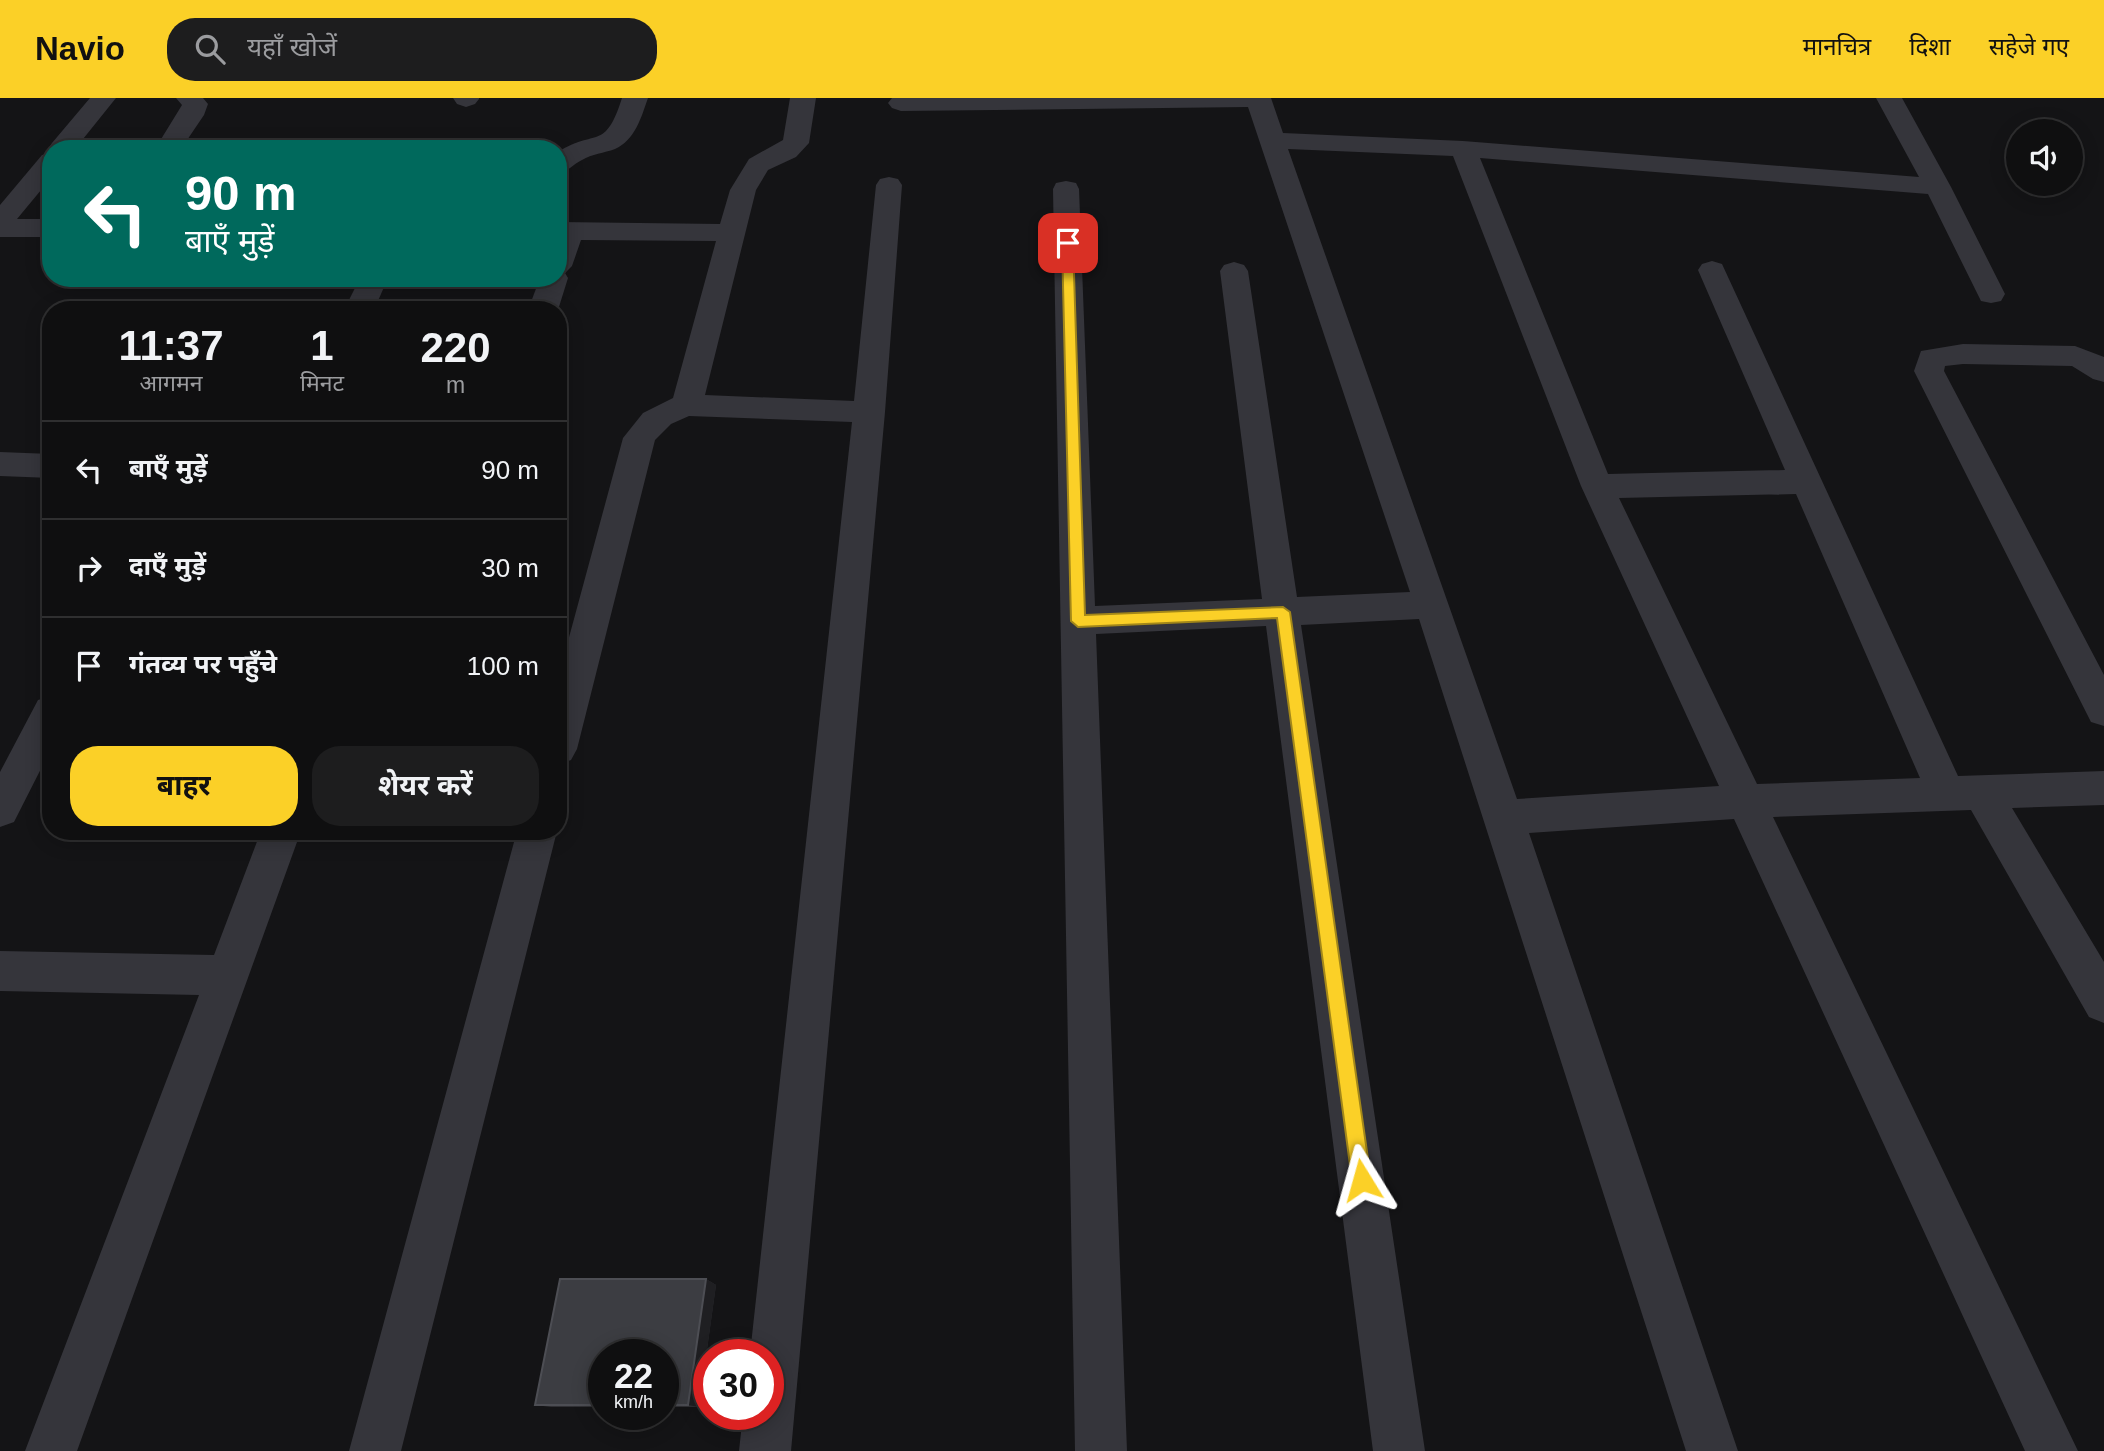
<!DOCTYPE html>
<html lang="hi">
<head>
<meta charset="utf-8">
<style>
  body { margin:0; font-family:Arial,"Noto Sans Devanagari",sans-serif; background:#1d1d1e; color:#f1f3f6; height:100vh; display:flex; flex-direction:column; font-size:26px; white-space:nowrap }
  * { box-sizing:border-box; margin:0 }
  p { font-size:23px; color:#9b9c9f }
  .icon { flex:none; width:38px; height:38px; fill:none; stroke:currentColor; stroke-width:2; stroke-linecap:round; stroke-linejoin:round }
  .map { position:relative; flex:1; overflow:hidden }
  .panel { position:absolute; left:42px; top:203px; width:525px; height:539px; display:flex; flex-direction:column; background:#0f0f10; border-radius:28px; box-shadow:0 4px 18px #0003,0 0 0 2px #2f2f30 }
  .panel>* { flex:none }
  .guide { position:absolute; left:42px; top:42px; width:525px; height:147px; border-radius:28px; box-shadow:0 4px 18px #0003,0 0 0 2px #2f2f30; background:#00695c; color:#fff; overflow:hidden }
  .fabs { position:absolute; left:2006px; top:21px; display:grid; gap:14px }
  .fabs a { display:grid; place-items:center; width:77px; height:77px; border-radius:50%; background:#0f0f10; box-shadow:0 4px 18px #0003,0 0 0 2px #2f2f30; font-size:35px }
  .speed { position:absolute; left:588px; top:1241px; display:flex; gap:14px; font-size:35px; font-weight:700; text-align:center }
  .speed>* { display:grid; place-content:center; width:91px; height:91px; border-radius:50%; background:#0f0f10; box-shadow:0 4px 18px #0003,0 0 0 2px #2f2f30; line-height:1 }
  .speed small { font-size:18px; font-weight:400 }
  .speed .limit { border:10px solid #d22; background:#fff; color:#111 }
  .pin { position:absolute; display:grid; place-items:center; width:60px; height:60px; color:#fff; margin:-30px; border-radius:14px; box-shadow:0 4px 10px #0006 }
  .me { position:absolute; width:77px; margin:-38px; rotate:352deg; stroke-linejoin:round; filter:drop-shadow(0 0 5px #0008) }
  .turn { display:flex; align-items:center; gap:24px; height:147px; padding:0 28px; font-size:32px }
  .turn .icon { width:91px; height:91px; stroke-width:2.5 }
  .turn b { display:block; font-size:49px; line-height:60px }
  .eta { display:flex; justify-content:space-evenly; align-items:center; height:119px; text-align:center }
  .eta b { font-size:42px; font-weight:700; line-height:49px }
  .cta { display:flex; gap:14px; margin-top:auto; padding:14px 28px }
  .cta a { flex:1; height:80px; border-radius:28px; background:#fbd027; color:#111; font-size:28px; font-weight:700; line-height:80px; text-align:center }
  .cta a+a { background:#1d1d1e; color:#f1f3f6 }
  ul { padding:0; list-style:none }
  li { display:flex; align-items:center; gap:21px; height:98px; padding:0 28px; border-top:2px solid #2f2f30 }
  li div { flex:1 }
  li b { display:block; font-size:26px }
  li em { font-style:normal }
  header { display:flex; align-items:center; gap:42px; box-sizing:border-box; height:98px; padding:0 35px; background:#fbd027; color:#111 }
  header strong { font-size:33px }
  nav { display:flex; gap:38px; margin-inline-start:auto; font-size:24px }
  .search { width:490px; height:63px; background:#1d1d1e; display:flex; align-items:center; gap:18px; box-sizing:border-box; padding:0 24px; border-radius:28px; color:#9b9c9f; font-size:26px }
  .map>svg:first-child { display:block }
</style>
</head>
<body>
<header>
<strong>Navio</strong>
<div class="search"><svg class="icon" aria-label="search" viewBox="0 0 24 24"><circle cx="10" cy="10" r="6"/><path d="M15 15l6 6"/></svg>यहाँ खोजें</div>
<nav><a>मानचित्र</a><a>दिशा</a><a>सहेजे गए</a></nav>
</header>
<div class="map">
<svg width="2104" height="1353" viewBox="0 0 2104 1353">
  <rect width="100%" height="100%" fill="#141416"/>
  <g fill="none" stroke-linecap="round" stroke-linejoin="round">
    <!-- minor -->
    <path fill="#35353b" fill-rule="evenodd" d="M90,0H116L75,51H51V55L48,51L52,45Z
      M176,0H203L208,6L204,17L181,51H155L182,7Z
      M453,0H479V1L475,6L466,9L457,6Z
      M622,0H648C641,20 635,42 615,51C604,55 592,56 582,62C573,66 569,73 558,76V54C596,30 605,54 622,0Z
      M790,0H816L809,45L796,59L768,72L756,92L705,297L854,303L876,87L880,81L889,79L898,81L902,87L885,314L791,1353H739L743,1316H768V1256H750L852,324L689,318L671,326L655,342L577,651L571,662L558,667V580L623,340L643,315L673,300L716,143L581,142L572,168L565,175L568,180L558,212H528L540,180H558V124L720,126L730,92L749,61L783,42Z
      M892,0H1271L1283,35L1463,43L1919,79L1876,0H1902L1951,89L2005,196L2001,203L1991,205L1981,203L1928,96L1480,60L1608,376L1785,372L1698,172L1702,166L1712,163L1722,166L1958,678L2104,673V707L2012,710L2104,864V925L2089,919L1971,712L1773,719L2078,1353H2025L1734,721L1529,735L1738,1353H1686L1419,521L1301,527L1425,1353H1373L1266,528L1096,536L1127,1353H1075L1053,91L1056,85L1066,83L1076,85L1079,91L1095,508L1262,501L1220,173L1224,167L1234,164L1244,167L1248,173L1297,499L1410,494L1248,9L901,13L892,10L888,5ZM1288,51L1453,58L1581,388L1719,688L1517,701ZM1796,396L1920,680L1757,686L1619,400Z
      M51,55V80L17,121H51V139H0V107L42,57Z
      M360,180H388L374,212H344Z
      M1963,246L2075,248L2104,259V284L2093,281L2072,268L1963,266L1945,268L1944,273L2104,577V628L2091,624L1914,273L1921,253Z
      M0,354L51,356V380L0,378Z
      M51,598V651L14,724L0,729V674L38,602Z
      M261,733H301L77,1353H25L199,897L0,893V853L214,857Z
      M517,733H557L401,1353H349Z"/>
  </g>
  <!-- wall -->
  <path fill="#303034" d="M560,1181H706L716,1187L699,1309H663V1256H604V1309H551L535,1307Z"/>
  <!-- shaded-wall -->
  <path fill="#1f1f22" d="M706,1181L716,1187L699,1309L688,1307Z"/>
  <!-- building -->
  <path fill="#3c3d42" stroke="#4d4e54" stroke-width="2" d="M560,1181H706L688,1307H663V1256H604V1307H535Z"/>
  <!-- route -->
  <path fill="#fbd027" stroke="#a38719" stroke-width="2" d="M1068,141L1073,145L1085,517L1283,509L1290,514L1371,1082L1369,1089L1362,1092L1355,1089L1352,1082L1277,520L1078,529L1071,523L1062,145Z"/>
</svg>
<div class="fabs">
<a><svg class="icon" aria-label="sound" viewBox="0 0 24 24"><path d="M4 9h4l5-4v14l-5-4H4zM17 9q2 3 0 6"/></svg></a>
</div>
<div class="speed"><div>22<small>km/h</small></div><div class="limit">30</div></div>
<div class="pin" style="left:1068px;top:145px;background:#d93025"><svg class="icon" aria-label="arrive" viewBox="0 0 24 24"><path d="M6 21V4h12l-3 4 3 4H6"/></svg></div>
<svg class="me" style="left:1362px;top:1082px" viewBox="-20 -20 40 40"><path d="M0-17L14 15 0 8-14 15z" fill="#fbd027" stroke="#fff" stroke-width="4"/></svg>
<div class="guide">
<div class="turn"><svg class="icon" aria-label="left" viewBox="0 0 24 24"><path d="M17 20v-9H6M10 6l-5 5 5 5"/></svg><div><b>90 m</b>बाएँ मुड़ें</div></div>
</div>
<section class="panel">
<div class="eta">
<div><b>11:37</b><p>आगमन</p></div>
<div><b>1</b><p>मिनट</p></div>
<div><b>220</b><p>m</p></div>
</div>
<ul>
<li><svg class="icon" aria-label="left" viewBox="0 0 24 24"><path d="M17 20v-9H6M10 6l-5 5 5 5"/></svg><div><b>बाएँ मुड़ें</b></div><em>90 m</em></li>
<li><svg class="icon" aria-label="right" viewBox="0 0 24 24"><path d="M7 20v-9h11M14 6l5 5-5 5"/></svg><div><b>दाएँ मुड़ें</b></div><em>30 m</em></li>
<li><svg class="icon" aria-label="arrive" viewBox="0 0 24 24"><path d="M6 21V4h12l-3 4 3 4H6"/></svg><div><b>गंतव्य पर पहुँचे</b></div><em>100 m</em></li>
</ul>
<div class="cta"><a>बाहर</a><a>शेयर करें</a></div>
</section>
</div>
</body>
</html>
